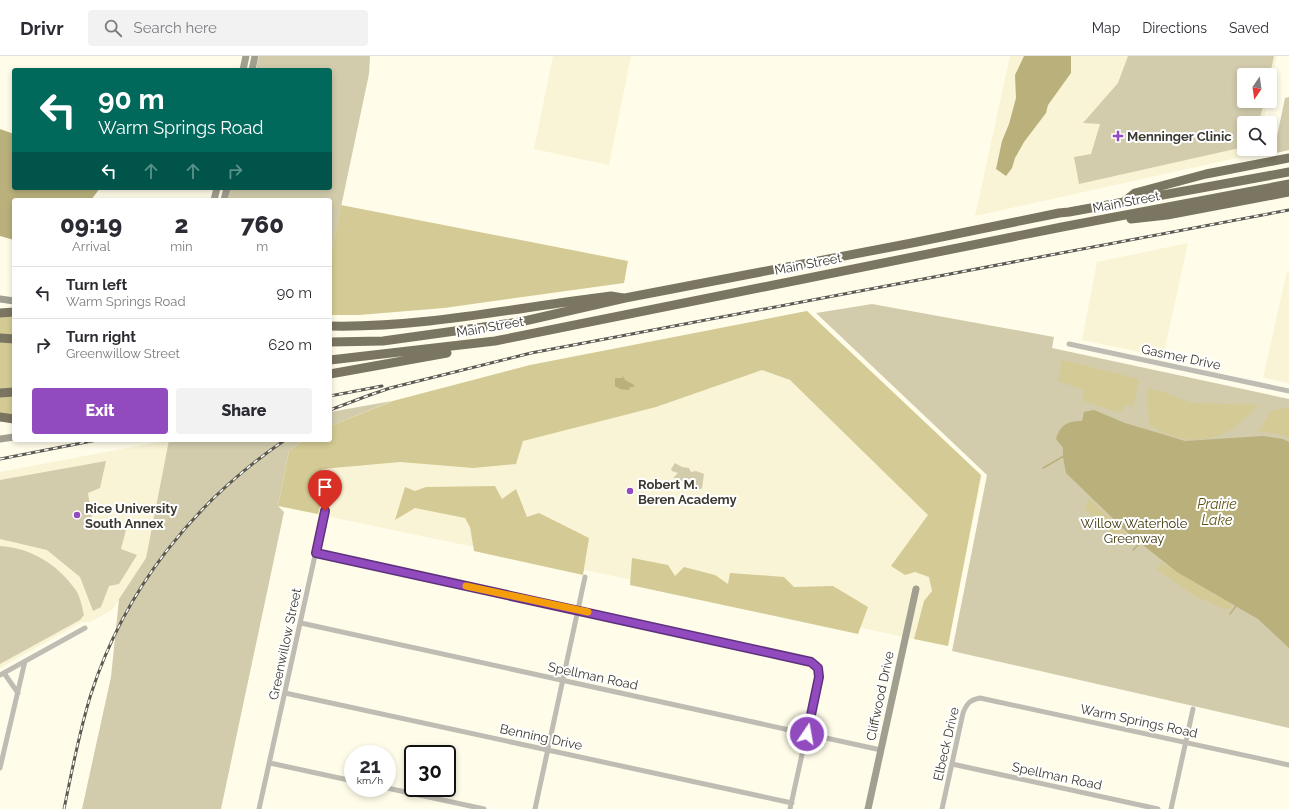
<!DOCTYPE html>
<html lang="en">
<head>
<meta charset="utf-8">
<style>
  body { margin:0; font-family:Raleway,sans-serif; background:#f2f2f3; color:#2b2b33; height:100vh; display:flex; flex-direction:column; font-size:15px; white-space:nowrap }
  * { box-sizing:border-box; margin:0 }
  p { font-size:13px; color:#7c7c81 }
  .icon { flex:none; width:22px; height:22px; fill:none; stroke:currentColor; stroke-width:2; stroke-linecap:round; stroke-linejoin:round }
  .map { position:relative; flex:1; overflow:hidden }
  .details { position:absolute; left:12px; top:142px; width:320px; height:244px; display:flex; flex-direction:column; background:#fff; border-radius:4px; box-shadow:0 2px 6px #0003 }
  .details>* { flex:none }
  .banner { position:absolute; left:12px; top:12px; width:320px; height:122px; border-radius:4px; box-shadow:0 2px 6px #0003; background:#00695c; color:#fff; overflow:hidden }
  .needle { width:26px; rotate:193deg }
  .tools { position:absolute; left:1237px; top:12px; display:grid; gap:8px }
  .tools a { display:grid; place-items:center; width:40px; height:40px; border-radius:4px; background:#fff; box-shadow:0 2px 6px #0003; font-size:20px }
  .speed { position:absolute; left:344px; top:689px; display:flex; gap:8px; font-size:20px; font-weight:700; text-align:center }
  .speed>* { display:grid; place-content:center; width:52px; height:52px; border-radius:50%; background:#fff; box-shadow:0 2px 6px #0003; line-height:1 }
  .speed small { font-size:10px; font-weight:400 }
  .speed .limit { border:2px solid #111; border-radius:6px; background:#fff; color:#111 }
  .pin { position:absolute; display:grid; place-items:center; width:34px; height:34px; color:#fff; margin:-41px -17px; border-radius:50% 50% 50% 0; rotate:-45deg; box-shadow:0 0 4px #0007 }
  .pin .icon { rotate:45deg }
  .me { position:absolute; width:44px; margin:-22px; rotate:12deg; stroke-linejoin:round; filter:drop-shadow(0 0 3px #0008) }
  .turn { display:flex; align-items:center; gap:14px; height:84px; padding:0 20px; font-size:18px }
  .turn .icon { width:52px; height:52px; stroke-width:2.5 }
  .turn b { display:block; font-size:28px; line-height:34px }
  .lanes { display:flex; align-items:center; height:38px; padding:0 20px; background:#0003; justify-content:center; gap:20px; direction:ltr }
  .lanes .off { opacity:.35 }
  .eta { display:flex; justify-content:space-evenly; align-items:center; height:68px; text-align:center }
  .eta b { font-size:24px; font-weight:800; line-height:28px }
  .cta { display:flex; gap:8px; margin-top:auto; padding:8px 20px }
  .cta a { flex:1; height:46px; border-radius:4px; background:#914bbf; color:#fff; font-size:16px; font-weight:800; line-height:46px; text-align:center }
  .cta a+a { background:#f2f2f3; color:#2b2b33 }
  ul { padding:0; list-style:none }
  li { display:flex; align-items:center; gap:12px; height:52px; padding:0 20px; border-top:1px solid #e1e1e2 }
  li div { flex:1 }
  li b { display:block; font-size:15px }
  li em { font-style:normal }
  header { display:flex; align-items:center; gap:24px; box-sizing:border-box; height:56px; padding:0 20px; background:#fff; border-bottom:1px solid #e1e1e2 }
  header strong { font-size:19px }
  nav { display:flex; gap:22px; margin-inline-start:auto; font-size:14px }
  .search { width:280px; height:36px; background:#f2f2f3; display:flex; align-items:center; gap:10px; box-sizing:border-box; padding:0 14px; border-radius:4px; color:#7c7c81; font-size:15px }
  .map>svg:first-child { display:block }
</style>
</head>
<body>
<header>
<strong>Drivr</strong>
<div class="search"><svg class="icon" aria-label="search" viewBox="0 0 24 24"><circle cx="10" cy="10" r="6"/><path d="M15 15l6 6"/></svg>Search here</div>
<nav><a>Map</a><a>Directions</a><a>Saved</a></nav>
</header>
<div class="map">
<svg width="1289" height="753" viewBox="0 0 1289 753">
  <rect width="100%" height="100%" fill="#fffce9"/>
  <!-- built -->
  <path fill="#f9f4d5" d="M553,0H631L609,109L534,93Z
    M1010,0H1277L1270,34V19H1244V45H1268L1263,67H1244V93H1258L1259,97L975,160Z
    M1188,187L1163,301L1082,284L1097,206Z
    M1287,215L1289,216V327L1263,322Z
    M807,255L982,420L948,590L278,450L305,384H330V370L392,345L454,329Z
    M169,384L146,502L112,554L90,566H82L0,612V416Z"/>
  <!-- green -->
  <path fill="#d2ccac" d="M259,0H370L369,18L330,203V144H228L230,132H330V14H256Z
    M1128,0H1274L1270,19H1244V45H1264L1259,67H1244V91L1079,128L1074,101L1091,98L1100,68L1083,67L1118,27Z
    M1289,41V94L1276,97V85L1285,42Z
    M872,248L1054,281L1052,292L1289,343V672L952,595L987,419L816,257Z
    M392,345L330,370V356Z
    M169,384H305L289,395L278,450L284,456L221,753H82L111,621L119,543L146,502Z
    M106,405L100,432L88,437L94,474L127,470L121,493L137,499L119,528L109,530L101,551L93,555L80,521L47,494L0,483V424Z
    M675,407L682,411L689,412L691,416L696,415L704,418L702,432L701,433L690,431L689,426L693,424L692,422L683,425L675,424L674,421L678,417L672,415L671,413Z
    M0,490C31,492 57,508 75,533C80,539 82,551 84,559L80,564L0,608Z"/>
  <!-- forest -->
  <path fill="#d4ca95" d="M341,149L628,205L624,227L444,252L359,259H330V203Z
    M807,255L981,419L948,590L914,583L924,545L932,535L929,521L915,516L905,519L891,510L928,459L790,324L762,314L656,351L523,385L516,408L473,412L400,406L322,413L316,426L323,439L318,458L278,450L289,395L305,384H330V370L393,345L530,309Z
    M0,260H14V362H0Z
    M1062,304L1139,323L1133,351L1126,349L1120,357L1083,345V334L1058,325Z
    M1147,332L1163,336L1192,347L1259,349C1247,360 1235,374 1220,379C1196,388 1169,383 1149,368Z
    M1285,352L1289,353V382L1285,380L1259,375L1271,355Z
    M495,430L502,443L516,433L527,461L539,457L589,482L583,519L474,495L470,471L465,462L415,452L395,464L405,431L415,435L426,431Z
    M1089,443L1134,485V486L1128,491L1084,452Z
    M632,502L668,509L675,520L684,511L715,519L728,528L730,517L784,521L794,531L833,530L868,551L858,578L630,529Z
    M1161,506L1228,546L1232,549L1231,552L1224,553L1195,540L1157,514Z"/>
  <!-- water -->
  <path fill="#b9b07b" d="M1024,0H1071V17L1048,49L1046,57L1024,86L1015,102L1012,112L1006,120L996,113L1002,85L1009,68L1016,42L1015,19Z
    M0,73L14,78V132H100L91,144H14V184L0,180Z
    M623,320L625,324L634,329V331H630L629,334L620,333L615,330V322H622Z
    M1094,354L1125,367L1185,385L1263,380L1283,383L1289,386V592L1258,563L1177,516L1129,478L1066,417L1063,401V392L1056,383C1060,369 1068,365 1082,365L1084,356Z"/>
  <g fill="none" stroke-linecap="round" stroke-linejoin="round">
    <!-- stream -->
    <path stroke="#b9b07b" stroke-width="1.5" d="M1043,412L1064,400
      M1133,494L1140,487
      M1230,558L1236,550"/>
    <!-- street -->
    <path stroke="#bfbdb3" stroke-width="5" d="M1069,288L1289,335
      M316,497L811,606L818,612L819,621L790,753
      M301,567L881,694
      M4,617L18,637
      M0,619L85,572
      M285,637L792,747
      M270,707L353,725
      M952,708L1158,753
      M0,712L25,605
      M387,732L484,753
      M259,753L331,427
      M535,753L585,521
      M942,753L963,657C967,647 970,644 980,642L1289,709
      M1171,753L1193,653"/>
    <!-- secondary -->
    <path stroke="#a19f90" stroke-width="7" d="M243,14L246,0
      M252,14L255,0
      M214,144L217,132
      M224,144L227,132
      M0,243L14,245
      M0,383L14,381
      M868,753L916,533"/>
    <!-- highway -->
    <path stroke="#7a7661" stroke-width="9" d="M1125,145L1135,137L1206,118L1289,102
      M1131,163L1167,159L1289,136
      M0,257L14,256
      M330,270C423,272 519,251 611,240L623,242
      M0,282L14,283
      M330,286L383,285L520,266L625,242L912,187L1059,157L1069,156L1289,116
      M330,304L495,285L1062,171L1289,128
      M330,318L447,297
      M0,337L14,336
      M0,361L14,363"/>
    <defs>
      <path id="rail" d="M330,340L382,330
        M330,354L367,340L390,332L531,297L1289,154
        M0,403L97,384
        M64,753C72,715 79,676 91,638C125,533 194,446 285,384"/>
    </defs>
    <!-- rail casing -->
    <use href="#rail" stroke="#5c5a50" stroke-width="3"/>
    <!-- rail -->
    <use href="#rail" stroke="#fff" stroke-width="1.5" stroke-dasharray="4.5" stroke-linecap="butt"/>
  </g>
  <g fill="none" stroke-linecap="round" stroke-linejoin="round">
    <defs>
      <path id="route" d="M325,455L316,497L811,606L818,612L819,621L807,678"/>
    </defs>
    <!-- route casing -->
    <use href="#route" stroke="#5e317c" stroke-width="10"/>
    <!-- route -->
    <use href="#route" stroke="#914bbf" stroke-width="7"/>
    <!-- slow -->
    <path stroke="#f59e0b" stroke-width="7" d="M466,530L588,556"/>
  </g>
  <!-- markers -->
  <g fill="#914bbf" stroke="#fff" stroke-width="1.5">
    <path d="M1116 74h4v4h4v4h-4v4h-4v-4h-4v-4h4z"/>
    <circle cx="630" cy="435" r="4"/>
    <circle cx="77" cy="459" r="4"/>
  </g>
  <g text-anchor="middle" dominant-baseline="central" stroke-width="4" stroke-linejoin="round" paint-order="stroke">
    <!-- poi labels -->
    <g font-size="13" font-weight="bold" fill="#3b3930" stroke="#fff" text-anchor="start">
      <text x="1127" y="80">Menninger Clinic</text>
      <text x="638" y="428">Robert M.<tspan x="638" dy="15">Beren Academy</tspan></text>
      <text x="85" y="452">Rice University<tspan x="85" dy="15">South Annex</tspan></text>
    </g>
    <!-- street labels -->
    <g font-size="13" fill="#3b3930" stroke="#fff">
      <text transform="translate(1126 146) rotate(-11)">Main Street</text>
      <text transform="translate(808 208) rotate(-11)">Main Street</text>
      <text transform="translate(490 271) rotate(-10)">Main Street</text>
      <text transform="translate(1181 301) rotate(12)">Gasmer Drive</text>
      <text transform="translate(285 588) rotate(-78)">Greenwillow Street</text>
      <text transform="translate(593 620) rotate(12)">Spellman Road</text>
      <text transform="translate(880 640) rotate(-78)">Cliffwood Drive</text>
      <text transform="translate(1139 665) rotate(12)">Warm Springs Road</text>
      <text transform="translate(541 681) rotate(12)">Benning Drive</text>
      <text transform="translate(946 688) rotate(-77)">Elbeck Drive</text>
      <text transform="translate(1057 720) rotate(12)">Spellman Road</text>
    </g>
    <!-- park labels -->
    <g font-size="13" fill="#3e370b" stroke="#fff">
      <text x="1134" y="467">Willow Waterhole<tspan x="1134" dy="15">Greenway</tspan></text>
    </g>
    <!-- water labels -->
    <g font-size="14" font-style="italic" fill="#5c5212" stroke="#fff">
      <text x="1217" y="448">Prairie<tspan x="1217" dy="16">Lake</tspan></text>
    </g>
  </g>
</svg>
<div class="tools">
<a><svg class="needle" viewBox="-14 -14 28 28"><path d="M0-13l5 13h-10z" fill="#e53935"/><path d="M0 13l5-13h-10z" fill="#7c7c81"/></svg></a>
<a><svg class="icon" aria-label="search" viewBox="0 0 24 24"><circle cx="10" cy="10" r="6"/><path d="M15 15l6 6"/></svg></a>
</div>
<div class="speed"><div>21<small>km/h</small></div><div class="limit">30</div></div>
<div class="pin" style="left:325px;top:455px;background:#d93025"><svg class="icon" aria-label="arrive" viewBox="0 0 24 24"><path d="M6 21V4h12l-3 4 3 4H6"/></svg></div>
<svg class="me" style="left:807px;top:678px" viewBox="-20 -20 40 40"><circle r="17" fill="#914bbf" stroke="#fff" stroke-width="3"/><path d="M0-11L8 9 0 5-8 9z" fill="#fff"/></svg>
<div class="banner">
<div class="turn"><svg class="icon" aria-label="left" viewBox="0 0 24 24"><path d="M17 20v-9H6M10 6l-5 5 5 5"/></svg><div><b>90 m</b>Warm Springs Road</div></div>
<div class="lanes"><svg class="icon" aria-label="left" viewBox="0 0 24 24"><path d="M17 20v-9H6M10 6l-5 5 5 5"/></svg><svg class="icon off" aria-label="ahead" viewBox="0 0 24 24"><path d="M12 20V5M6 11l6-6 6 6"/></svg><svg class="icon off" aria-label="ahead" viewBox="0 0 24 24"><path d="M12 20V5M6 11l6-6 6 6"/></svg><svg class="icon off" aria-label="right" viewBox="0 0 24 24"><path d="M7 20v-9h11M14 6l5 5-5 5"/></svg></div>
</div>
<section class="details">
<div class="eta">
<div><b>09:19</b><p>Arrival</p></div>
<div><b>2</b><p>min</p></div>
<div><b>760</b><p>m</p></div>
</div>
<ul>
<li><svg class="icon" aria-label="left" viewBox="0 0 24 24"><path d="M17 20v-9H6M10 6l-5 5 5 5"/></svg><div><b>Turn left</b><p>Warm Springs Road</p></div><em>90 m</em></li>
<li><svg class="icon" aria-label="right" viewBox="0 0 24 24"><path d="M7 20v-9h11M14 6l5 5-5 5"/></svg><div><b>Turn right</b><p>Greenwillow Street</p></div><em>620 m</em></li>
</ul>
<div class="cta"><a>Exit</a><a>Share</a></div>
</section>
</div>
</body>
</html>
